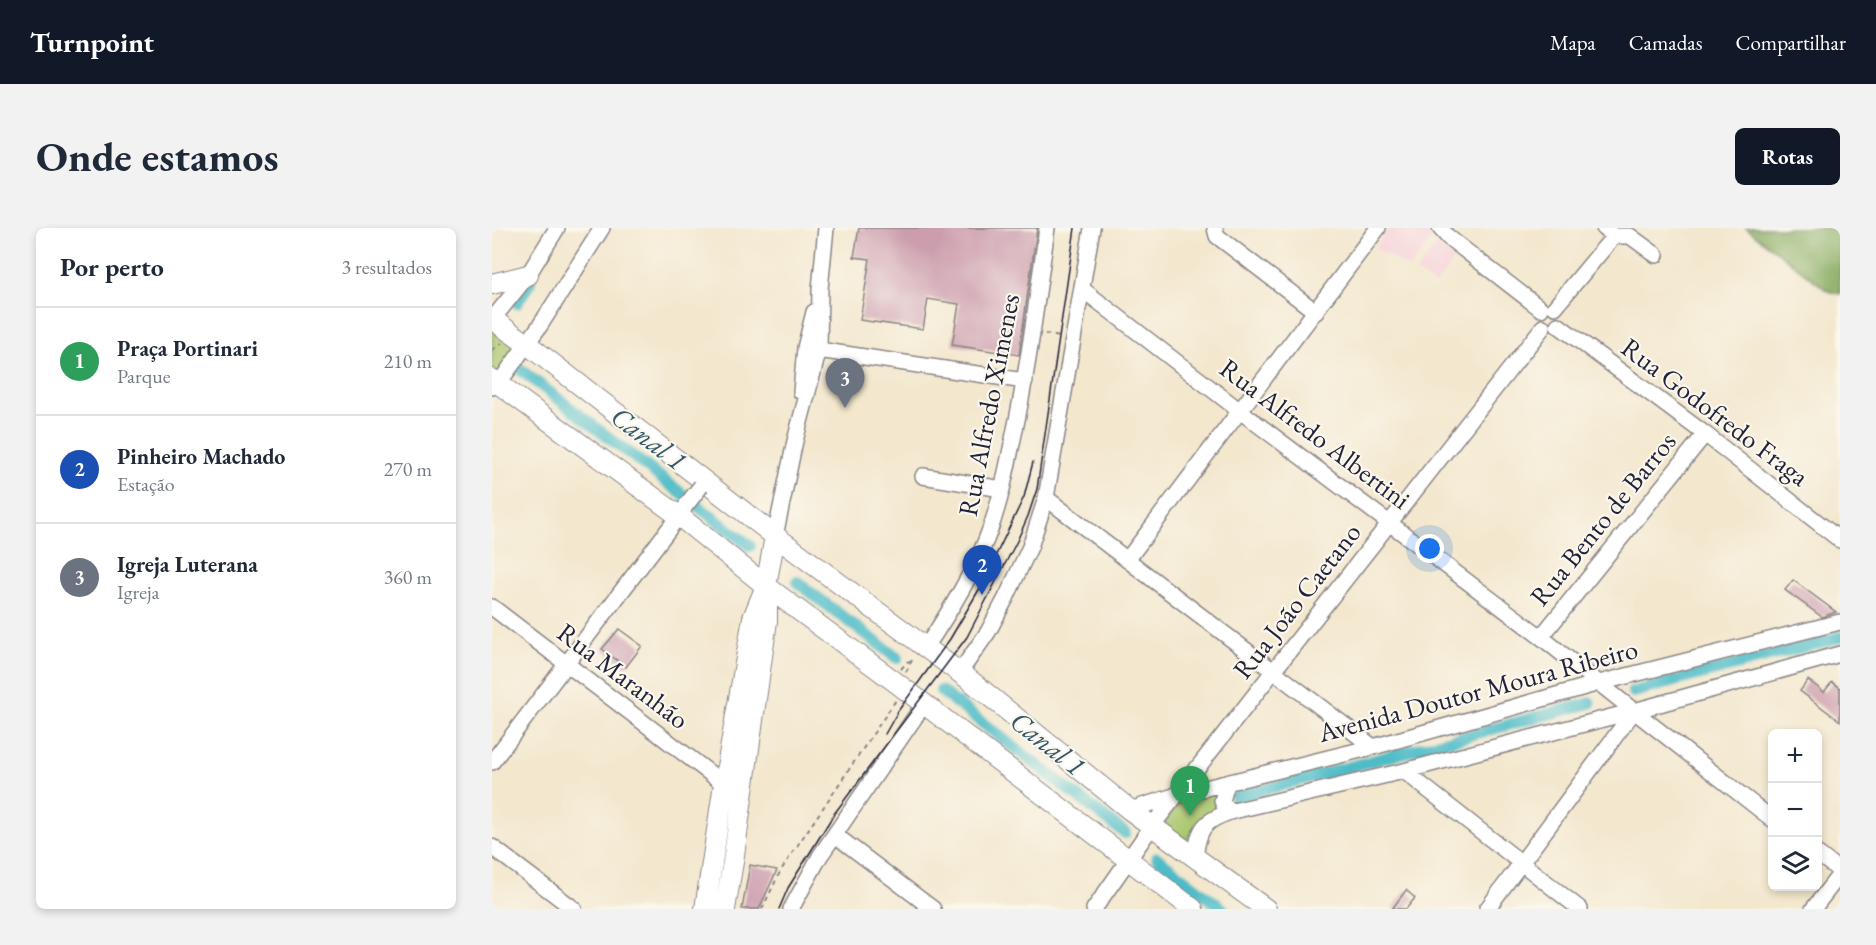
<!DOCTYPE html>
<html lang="pt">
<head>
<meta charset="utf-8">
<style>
	body { margin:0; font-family:"EB Garamond",serif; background:#f2f2f3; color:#1f2937 }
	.controls { position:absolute; right:18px; bottom:18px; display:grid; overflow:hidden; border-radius:9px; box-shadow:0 3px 9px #0003 }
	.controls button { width:54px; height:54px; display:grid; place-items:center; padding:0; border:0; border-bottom:2px solid #e0e1e3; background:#fff; color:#1f2937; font:30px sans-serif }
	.you { position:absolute; left:938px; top:321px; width:21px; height:21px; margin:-15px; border:4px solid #fff; border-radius:50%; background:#1a73e8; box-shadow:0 0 0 9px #1a73e833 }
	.badge { display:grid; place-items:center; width:39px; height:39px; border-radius:50%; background:#111827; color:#fff; font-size:20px; font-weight:700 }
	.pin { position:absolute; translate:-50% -50px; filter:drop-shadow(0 2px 3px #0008) }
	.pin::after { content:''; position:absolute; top:32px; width:21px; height:18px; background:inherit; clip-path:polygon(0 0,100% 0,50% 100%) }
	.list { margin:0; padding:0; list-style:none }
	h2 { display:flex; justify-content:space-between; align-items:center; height:78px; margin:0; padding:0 24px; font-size:26px }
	h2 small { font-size:20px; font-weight:400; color:#747a83 }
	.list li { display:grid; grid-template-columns:39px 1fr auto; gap:18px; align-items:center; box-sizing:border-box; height:108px; padding:0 24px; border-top:2px solid #e0e1e3 }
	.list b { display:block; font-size:22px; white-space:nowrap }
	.list p { margin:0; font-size:20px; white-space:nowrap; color:#747a83 }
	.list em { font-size:20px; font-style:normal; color:#747a83 }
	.icon { flex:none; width:33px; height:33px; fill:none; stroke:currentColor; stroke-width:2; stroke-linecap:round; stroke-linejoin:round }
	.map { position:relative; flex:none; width:1348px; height:681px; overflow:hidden; border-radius:9px }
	header { display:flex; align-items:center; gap:36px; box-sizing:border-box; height:84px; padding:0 30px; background:#111827; color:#fff }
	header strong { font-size:28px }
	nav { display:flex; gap:33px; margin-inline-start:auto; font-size:21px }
	.intro { display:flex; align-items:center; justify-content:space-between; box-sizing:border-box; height:144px; padding:0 36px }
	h1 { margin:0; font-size:42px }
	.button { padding:15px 27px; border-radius:9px; background:#111827; color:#fff; font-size:21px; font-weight:700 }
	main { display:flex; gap:36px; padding:0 36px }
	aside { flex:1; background:#fff; border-radius:9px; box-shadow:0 3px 9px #0003 }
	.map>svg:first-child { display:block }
	.built { fill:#f6cfd8 }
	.green { fill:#abc76e; stroke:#667454; stroke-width:1.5 }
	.forest { fill:#88ac61; stroke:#55674e; stroke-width:1.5 }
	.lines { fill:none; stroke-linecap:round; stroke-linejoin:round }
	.canal { stroke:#4ebcc7; stroke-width:12 }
	.building { fill:#cc9dad }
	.minor-casing { stroke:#8a8484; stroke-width:18 }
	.major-casing { stroke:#8a8484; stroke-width:22 }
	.path { stroke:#8a8484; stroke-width:2; stroke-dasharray:4.5 4.5; stroke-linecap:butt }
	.minor { stroke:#fff; stroke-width:15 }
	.major { stroke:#fff; stroke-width:20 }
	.tram { stroke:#22223b; stroke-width:1.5 }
	.minor-bridge-casing { stroke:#8a8484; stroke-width:18; stroke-linecap:butt }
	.minor-bridge { stroke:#fff; stroke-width:15 }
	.labels { text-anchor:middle; stroke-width:4.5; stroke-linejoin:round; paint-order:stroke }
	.street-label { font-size:27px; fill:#22223b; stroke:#fbf7ec }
	.water-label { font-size:28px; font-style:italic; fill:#31586c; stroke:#fbf7ec }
</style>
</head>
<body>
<header>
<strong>Turnpoint</strong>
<nav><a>Mapa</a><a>Camadas</a><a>Compartilhar</a></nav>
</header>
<div class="intro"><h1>Onde estamos</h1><a class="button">Rotas</a></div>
<main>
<aside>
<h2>Por perto<small>3 resultados</small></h2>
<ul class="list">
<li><span class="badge" style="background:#2e9e5b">1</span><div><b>Praça Portinari</b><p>Parque</p></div><em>210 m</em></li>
<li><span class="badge" style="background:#1a4fb4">2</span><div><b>Pinheiro Machado</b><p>Estação</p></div><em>270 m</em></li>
<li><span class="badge" style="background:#6b7280">3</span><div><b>Igreja Luterana</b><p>Igreja</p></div><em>360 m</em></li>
</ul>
</aside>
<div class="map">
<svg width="1348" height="681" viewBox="0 0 1348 681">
	<rect width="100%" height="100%" fill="#fbf7ec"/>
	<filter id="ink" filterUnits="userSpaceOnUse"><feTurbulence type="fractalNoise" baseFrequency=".0167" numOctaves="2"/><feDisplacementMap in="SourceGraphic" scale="12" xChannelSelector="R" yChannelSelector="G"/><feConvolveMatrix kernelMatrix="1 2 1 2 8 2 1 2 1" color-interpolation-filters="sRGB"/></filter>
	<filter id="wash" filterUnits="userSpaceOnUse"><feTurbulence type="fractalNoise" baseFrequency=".008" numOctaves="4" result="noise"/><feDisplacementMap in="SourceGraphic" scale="24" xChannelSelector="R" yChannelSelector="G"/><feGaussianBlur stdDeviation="1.35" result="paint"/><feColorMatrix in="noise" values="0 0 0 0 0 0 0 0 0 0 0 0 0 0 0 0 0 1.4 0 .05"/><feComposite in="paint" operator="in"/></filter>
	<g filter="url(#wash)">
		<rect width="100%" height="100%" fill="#f3e7cd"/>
		<!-- built -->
		<path class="built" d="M896 0H931L940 10 918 40 883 20Z
			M945 16 963 31 943 57 924 44Z"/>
		<!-- green -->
		<path class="green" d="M0 102 28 115 7 149 0 144Z
			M723 564 728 580 707 595 694 613 671 596 686 576Z"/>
		<!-- forest -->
		<path class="forest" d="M1254 0H1348V66L1336 63Z"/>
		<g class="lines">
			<!-- canal -->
			<path class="canal" d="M25 75 38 54
				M26 140 258 318
				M305 354 405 430
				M449 463 633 605
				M1141 464 1348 409
				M744 569 1098 475
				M665 630 731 681"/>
		</g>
		<g id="blocks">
			<!-- building -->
			<path class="building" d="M367 0H545L527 127 460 117 467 76 436 71 431 101 368 92 378 31 362 29Z
				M1301 352 1344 384 1330 389 1293 362Z
				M127 401 150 418 134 439 110 421Z
				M1316 452 1332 464 1340 454 1348 460V493L1308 463Z
				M258 637 285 642 267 681H250Z
				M914 662 923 670 914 681H900Z"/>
		</g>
	</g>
	<g filter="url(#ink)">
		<use href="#blocks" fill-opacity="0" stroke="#8a8484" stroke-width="1.5"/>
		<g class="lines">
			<!-- minor casing -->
			<g class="minor-casing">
				<path id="minor" d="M723 0 725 8 824 84
					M948 0 956 9 1049 81
					M1112 0 1122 8H1138L1164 27
					M590 61 748 183 1049 409 1142 483 1280 591
					M1063 79 1122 8
					M0 92 36 47 65 0
					M1066 97 1213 206 1348 312
					M313 120 533 153
					M0 159 7 155 49 96 110 0
					M309 164 313 120 322 84
					M431 248 510 261
					M554 270 881 519
					M283 308 303 213 327 121 328 61 334 0
					M635 332 886 0
					M0 379 232 556
					M1049 409 1213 206
					M434 419C457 385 478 351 494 312 507 280 514 245 521 211 536 142 545 71 555 0
					M468 444 496 404 514 370 538 319 554 270 600 0
					M0 534 192 281
					M912 543 1088 681
					M735 555 730 573 733 579 741 583
					M638 582 685 567 881 519 1107 455 1348 394
					M343 607 441 681
					M0 619 82 681
					M1326 626 1348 643
					M703 631C706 600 712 592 741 583L912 543 1142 483 1348 426
					M299 681 328 628 432 476
					M602 681 660 598 1051 99
					M995 681 1142 483
					M1321 681 1348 646"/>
			</g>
			<!-- major casing -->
			<g class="major-casing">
				<path id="major" d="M0 56 36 47
					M0 91 35 116 283 308 479 453 638 582 774 681
					M0 151 187 288 274 358 406 456 701 681
					M213 681 232 556 261 390 274 358 283 308
					M233 681 241 634 275 393V367"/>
			</g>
			<!-- path -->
			<path class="path" d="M553 106 568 109
				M0 122 10 115
				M409 441 415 434 421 432
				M414 444 422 428
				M270 681 288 644 299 627 404 472"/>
			<!-- minor -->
			<use href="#minor" class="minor"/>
			<!-- major -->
			<use href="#major" class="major"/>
			<!-- tram -->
			<path class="tram" d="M393 506 406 483 458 411 488 360 532 269 541 234
				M287 681 296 660 342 586 475 409 525 313 536 288 545 261 583 0"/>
			<!-- minor-bridge casing -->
			<g class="minor-bridge-casing">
				<path id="minor-bridge" d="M195 276 209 258"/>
			</g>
			<!-- minor-bridge -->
			<use href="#minor-bridge" class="minor-bridge"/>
		</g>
	</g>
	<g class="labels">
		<!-- street labels -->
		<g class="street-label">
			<text transform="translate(497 177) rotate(-79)" y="9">Rua Alfredo Ximenes</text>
			<text transform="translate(1223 184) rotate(37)" y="9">Rua Godofredo Fraga</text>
			<text transform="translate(823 206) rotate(37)" y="9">Rua Alfredo Albertini</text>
			<text transform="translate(1111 291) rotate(-51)" y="9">Rua Bento de Barros</text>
			<text transform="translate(805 373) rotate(-52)" y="9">Rua João Caetano</text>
			<text transform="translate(131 448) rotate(37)" y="9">Rua Maranhão</text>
			<text transform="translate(986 463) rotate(-15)" y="9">Avenida Doutor Moura Ribeiro</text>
		</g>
		<!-- water labels -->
		<g class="water-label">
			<text transform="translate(157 210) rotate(37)" y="10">Canal 1</text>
			<text transform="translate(556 515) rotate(38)" y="10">Canal 1</text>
		</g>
	</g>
</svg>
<div class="controls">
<button>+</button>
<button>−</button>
<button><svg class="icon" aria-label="layers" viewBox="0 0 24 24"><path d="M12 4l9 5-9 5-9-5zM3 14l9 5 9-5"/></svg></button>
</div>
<div class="you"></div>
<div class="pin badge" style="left:698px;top:588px;background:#2e9e5b">1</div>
<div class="pin badge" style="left:490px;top:367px;background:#1a4fb4">2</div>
<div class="pin badge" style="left:353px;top:180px;background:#6b7280">3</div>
</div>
</main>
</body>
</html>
